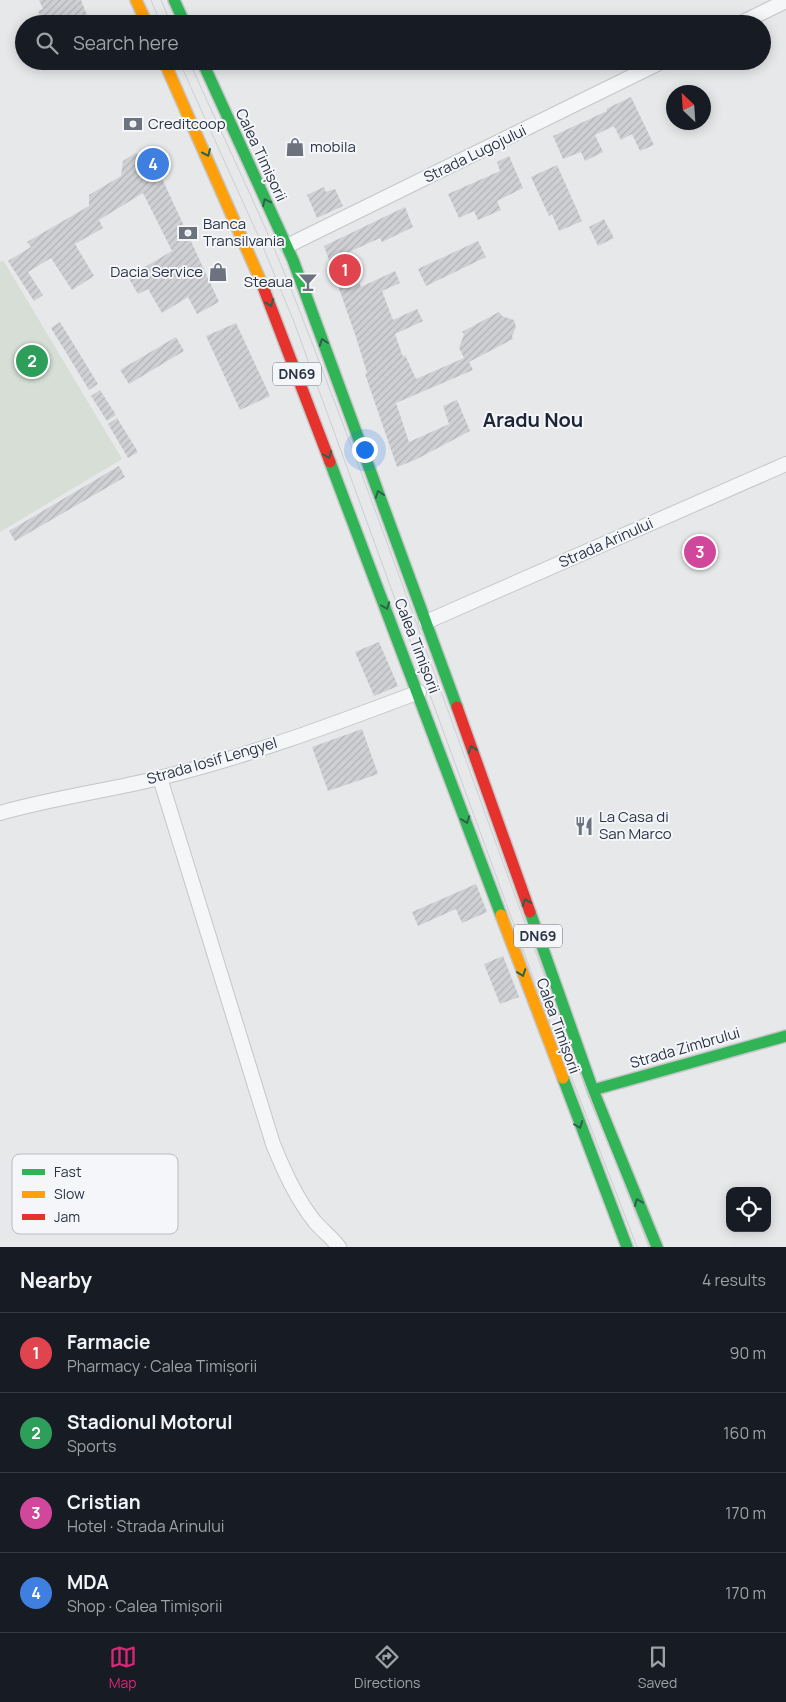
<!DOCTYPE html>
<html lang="en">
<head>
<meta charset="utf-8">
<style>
	body { margin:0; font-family:Manrope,sans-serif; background:#20242c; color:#f1f3f6 }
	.controls { position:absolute; right:15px; bottom:15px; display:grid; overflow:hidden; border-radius:10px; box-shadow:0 2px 12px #0003 }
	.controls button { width:45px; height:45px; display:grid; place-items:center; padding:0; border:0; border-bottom:1px solid #363941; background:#171b24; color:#f1f3f6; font:25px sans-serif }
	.compass { position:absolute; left:666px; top:85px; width:45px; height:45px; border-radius:50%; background:#171b24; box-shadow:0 2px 12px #0003; rotate:335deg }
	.you { position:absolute; left:364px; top:449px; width:18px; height:18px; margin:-12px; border:4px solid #fff; border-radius:50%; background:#1a73e8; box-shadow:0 0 0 8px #1a73e833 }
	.badge { display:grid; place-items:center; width:32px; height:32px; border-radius:50%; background:#db2777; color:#fff; font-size:16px; font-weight:700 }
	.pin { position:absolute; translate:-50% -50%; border:2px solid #fff; box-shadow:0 1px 5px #0006 }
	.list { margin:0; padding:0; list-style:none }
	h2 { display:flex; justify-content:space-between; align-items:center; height:65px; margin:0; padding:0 20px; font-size:21px }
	h2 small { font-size:16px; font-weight:400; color:#9ea1a6 }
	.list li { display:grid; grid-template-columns:32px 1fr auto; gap:15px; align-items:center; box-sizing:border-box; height:80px; padding:0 20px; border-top:1px solid #363941 }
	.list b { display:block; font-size:19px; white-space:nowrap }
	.list p { margin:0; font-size:16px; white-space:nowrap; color:#9ea1a6 }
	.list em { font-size:16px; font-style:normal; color:#9ea1a6 }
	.icon { flex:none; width:28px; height:28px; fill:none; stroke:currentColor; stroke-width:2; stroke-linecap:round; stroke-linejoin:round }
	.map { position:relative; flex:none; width:786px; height:1247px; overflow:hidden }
	.search { position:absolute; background:#171b24; box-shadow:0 2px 12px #0003; left:15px; right:15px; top:15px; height:55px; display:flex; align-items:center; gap:12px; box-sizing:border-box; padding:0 18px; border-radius:28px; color:#9ea1a6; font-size:19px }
	.sheet { height:385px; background:#171b24 }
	nav { display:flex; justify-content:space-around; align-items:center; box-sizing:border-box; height:70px; border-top:1px solid #363941; background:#171b24; font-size:14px; color:#9ea1a6 }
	nav a { display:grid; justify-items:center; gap:2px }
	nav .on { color:#db2777 }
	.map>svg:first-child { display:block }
	.green { fill:#d6ded6 }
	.building { fill:url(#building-hatch) }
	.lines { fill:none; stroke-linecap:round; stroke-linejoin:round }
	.street-casing { stroke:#c4c6c8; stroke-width:16 }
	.fast-casing { stroke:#c4c6c8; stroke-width:14 }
	.slow-casing { stroke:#c4c6c8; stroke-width:14 }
	.jam-casing { stroke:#c4c6c8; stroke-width:14 }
	.street { stroke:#f5f6f7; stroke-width:14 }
	.fast { stroke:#30b455; stroke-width:11 }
	.slow { stroke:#ff9f0a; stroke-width:11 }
	.jam { stroke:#e5322d; stroke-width:11 }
	.tram { stroke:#cecfd2; stroke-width:1 }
	.oneway { stroke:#2d614b }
	.labels { text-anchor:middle; stroke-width:4; stroke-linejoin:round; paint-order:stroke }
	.shield { fill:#f4f6f9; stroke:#676e7b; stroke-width:1 }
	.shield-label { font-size:14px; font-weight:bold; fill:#2b3445 }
	.poi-label { font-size:15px; fill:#2b3445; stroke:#f4f6f9; text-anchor:start }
	.street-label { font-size:15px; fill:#2b3445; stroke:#f4f6f9 }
	.district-label { font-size:20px; font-weight:bold; fill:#1d2536; stroke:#f4f6f9 }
	.key { fill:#f4f6f9; stroke:#b8bcc3; stroke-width:1 }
	.key-label { font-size:14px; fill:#2b3445 }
</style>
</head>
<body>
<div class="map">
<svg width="786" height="1247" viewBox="0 0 786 1247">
	<defs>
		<pattern id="building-hatch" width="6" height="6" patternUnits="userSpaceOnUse" patternTransform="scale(1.25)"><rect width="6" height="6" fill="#ced0d3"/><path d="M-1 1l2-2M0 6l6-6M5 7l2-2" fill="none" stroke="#b1b3b6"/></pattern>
	</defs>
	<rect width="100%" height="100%" fill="#e6e8ea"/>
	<!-- green -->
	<path class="green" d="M3 260 122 459 0 532V262Z"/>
	<!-- building -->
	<path class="building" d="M39 0H81L89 20 80 24H67L64 17 44 24 38 11 43 9Z
		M631 97 654 145 640 151 632 134 621 140 614 126 595 135 603 152 585 161 581 152 563 159 553 136 607 111 606 109Z
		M136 153 153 159 219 302 197 314 188 297 162 313 148 289 138 294 128 277 172 251 143 193 99 220 103 228 75 244 94 276 72 290 51 258 28 272 43 295 34 301 8 261 31 247 27 242 89 206V195L121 176 123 161Z
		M509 156 523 188 497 201 501 210 478 220 474 211 459 218 448 194 500 171 497 162Z
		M557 165 582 221 559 231 552 214 549 216 531 177Z
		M324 187 326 192 335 189 343 206 317 218 307 195Z
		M405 207 413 227 382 242 380 238 349 252 361 287 395 271 400 283 382 291 393 320 417 309 423 321 395 334 403 357 405 355 416 379 464 358 459 348 464 334 462 332 499 312 502 316 514 320 516 327 512 336 513 339 469 362 473 370 396 403 409 442 449 424 443 406 457 400 470 431 415 460 397 467 365 374 367 373 356 337 324 246Z
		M604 219 614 238 598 246 589 227Z
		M478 241 486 257 426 286 418 269Z
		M60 322 98 384 89 390 51 328Z
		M236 323 270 396 240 410 206 336Z
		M176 337 184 351 129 384 120 370Z
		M100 390 116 415 107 421 91 396Z
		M117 418 138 452 128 458 108 424Z
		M119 466 125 477 15 541 9 531Z
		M379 642 398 686 374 696 355 652Z
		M362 729 378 774 328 791 312 747Z
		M476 884 487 912 462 923 456 909 418 926 412 912Z
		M503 956 519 997 500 1004 484 964Z"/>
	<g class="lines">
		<!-- street casing -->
		<g class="street-casing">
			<path id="street" d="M739 24 786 1
				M287 246 663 61
				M426 622 786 464
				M160 778 273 1144C284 1171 296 1198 315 1222 323 1231 332 1238 339 1247
				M0 813C52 798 106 791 159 778 247 757 334 724 419 692"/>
		</g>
		<!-- fast casing -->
		<g class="fast-casing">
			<path id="fast" d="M174 0 185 24
				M202 61 293 260 457 707
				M330 462 501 915
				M530 912 593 1090 657 1247
				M563 1078 627 1247
				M593 1090 786 1036"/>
		</g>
		<!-- slow casing -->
		<g class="slow-casing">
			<path id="slow" d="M136 0 147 24
				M164 61 262 284
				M501 915 563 1078"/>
		</g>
		<!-- jam casing -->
		<g class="jam-casing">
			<path id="jam" d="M262 284 330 462
				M457 707 530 912"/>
		</g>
		<!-- street -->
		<use href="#street" class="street"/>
		<!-- fast -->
		<use href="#fast" class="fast"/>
		<!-- slow -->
		<use href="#slow" class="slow"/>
		<!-- jam -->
		<use href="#jam" class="jam"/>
		<!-- tram -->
		<path class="tram" d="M151 0 161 24
			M161 0 171 24
			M179 61 261 242 294 322 537 988 637 1247
			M189 61C223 137 260 212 291 289 416 606 521 931 649 1247"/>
	</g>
	<!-- one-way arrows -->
	<defs><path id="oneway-chevron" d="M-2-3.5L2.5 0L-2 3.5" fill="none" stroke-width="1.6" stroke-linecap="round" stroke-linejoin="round" transform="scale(1.25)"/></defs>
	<g class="oneway">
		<use href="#oneway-chevron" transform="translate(207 153) rotate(66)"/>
		<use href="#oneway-chevron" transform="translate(266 202) rotate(-115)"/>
		<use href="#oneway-chevron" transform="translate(270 303) rotate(69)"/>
		<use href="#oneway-chevron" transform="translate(323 342) rotate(-110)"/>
		<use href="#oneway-chevron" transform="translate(328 455) rotate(69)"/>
		<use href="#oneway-chevron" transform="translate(379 494) rotate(-110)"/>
		<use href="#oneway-chevron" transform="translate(386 606) rotate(69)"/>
		<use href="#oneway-chevron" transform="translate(472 749) rotate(-110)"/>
		<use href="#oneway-chevron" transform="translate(466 820) rotate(70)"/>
		<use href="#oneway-chevron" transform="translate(526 902) rotate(-110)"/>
		<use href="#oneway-chevron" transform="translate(522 973) rotate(70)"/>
		<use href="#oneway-chevron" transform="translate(579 1125) rotate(69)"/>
		<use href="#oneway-chevron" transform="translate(638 1202) rotate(-112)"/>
	</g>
	<!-- icons -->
	<defs>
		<g id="bank-bare" transform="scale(1.5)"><path d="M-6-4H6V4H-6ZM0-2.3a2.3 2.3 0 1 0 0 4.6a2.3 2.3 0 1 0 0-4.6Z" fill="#6c737f" stroke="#f4f6f9" stroke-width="2.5" paint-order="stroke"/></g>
		<g id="shop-bare" transform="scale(1.5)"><path d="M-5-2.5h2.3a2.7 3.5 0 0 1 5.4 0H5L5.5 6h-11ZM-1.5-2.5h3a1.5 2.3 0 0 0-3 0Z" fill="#6c737f" stroke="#f4f6f9" stroke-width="2.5" paint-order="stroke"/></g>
		<g id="bar-bare" transform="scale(1.5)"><path d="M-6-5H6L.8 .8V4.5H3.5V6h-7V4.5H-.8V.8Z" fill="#6c737f" stroke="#f4f6f9" stroke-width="2.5" paint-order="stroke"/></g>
		<g id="restaurant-bare" transform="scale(1.5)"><path d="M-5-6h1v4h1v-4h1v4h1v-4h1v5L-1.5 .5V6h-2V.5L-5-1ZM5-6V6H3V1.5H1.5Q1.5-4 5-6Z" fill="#6c737f" stroke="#f4f6f9" stroke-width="2.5" paint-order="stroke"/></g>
	</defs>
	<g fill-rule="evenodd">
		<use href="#bank-bare" x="133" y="124"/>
		<use href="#shop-bare" x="295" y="147"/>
		<use href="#bank-bare" x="188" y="233"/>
		<use href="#shop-bare" x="218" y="272"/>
		<use href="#bar-bare" x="308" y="282"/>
		<use href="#restaurant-bare" x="584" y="826"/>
	</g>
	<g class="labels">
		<!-- shield labels -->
		<g class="shield">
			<rect x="273" y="362.5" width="48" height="23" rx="4"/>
			<rect x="514" y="924.5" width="48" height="23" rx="4"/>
		</g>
		<g class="shield-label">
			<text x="297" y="379">DN69</text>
			<text x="538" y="941">DN69</text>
		</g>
		<!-- poi labels -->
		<g class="poi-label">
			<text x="148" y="129">Creditcoop</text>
			<text x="310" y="152">mobila</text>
			<text x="203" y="229">Banca<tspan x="203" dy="17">Transilvania</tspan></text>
			<text x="203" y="277" text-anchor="end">Dacia Service</text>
			<text x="293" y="287" text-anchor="end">Steaua</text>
			<text x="599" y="822">La Casa di<tspan x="599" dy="17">San Marco</tspan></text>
		</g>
		<!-- street labels -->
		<g class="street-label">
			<text transform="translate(475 154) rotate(-26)" y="5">Strada Lugojului</text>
			<text transform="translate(261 155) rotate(65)" y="5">Calea Timișorii</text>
			<text transform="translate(606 543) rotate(-24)" y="5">Strada Arinului</text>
			<text transform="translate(417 646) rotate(69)" y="5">Calea Timișorii</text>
			<text transform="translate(212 761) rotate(-16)" y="5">Strada Iosif Lengyel</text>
			<text transform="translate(558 1026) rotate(70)" y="5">Calea Timișorii</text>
			<text transform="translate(685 1048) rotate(-16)" y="5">Strada Zimbrului</text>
		</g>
		<!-- district labels -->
		<g class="district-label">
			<text x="533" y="427">Aradu Nou</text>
		</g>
	</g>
	<!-- legend -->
	<rect x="12" y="1154" width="166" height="80" rx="8" class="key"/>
	<rect x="22" y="1169" width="23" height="6" fill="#30b455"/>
	<rect x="22" y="1191" width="23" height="7" fill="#ff9f0a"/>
	<rect x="22" y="1214" width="23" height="6" fill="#e5322d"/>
	<g class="key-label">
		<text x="54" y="1177">Fast</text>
		<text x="54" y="1199">Slow</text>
		<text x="54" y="1222">Jam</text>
	</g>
</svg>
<div class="controls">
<button><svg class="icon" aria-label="locate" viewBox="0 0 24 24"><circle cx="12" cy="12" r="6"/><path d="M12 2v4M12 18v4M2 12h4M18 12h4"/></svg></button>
</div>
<svg class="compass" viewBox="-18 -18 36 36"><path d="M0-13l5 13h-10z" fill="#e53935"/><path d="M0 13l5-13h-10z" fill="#9ea1a6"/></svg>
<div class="you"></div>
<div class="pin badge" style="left:345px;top:270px;background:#e0444e">1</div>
<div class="pin badge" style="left:32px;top:361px;background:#2e9e5b">2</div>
<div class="pin badge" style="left:700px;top:552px;background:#d1479c">3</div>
<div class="pin badge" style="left:153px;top:164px;background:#3f7fe0">4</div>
<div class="search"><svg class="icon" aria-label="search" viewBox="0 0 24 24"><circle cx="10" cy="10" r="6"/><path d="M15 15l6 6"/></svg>Search here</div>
</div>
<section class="sheet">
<h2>Nearby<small>4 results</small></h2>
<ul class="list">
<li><span class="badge" style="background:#e0444e">1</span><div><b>Farmacie</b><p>Pharmacy · Calea Timișorii</p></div><em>90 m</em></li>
<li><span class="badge" style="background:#2e9e5b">2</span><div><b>Stadionul Motorul</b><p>Sports</p></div><em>160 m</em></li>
<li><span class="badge" style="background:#d1479c">3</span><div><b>Cristian</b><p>Hotel · Strada Arinului</p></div><em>170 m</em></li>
<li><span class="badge" style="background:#3f7fe0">4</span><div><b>MDA</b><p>Shop · Calea Timișorii</p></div><em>170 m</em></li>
</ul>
</section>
<nav>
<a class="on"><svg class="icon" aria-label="map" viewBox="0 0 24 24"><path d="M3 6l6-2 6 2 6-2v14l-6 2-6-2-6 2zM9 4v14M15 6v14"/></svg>Map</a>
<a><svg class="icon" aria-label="directions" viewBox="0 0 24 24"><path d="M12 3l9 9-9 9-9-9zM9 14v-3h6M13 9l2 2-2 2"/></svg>Directions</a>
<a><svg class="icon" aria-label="saved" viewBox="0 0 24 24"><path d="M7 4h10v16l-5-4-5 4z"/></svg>Saved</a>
</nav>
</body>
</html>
